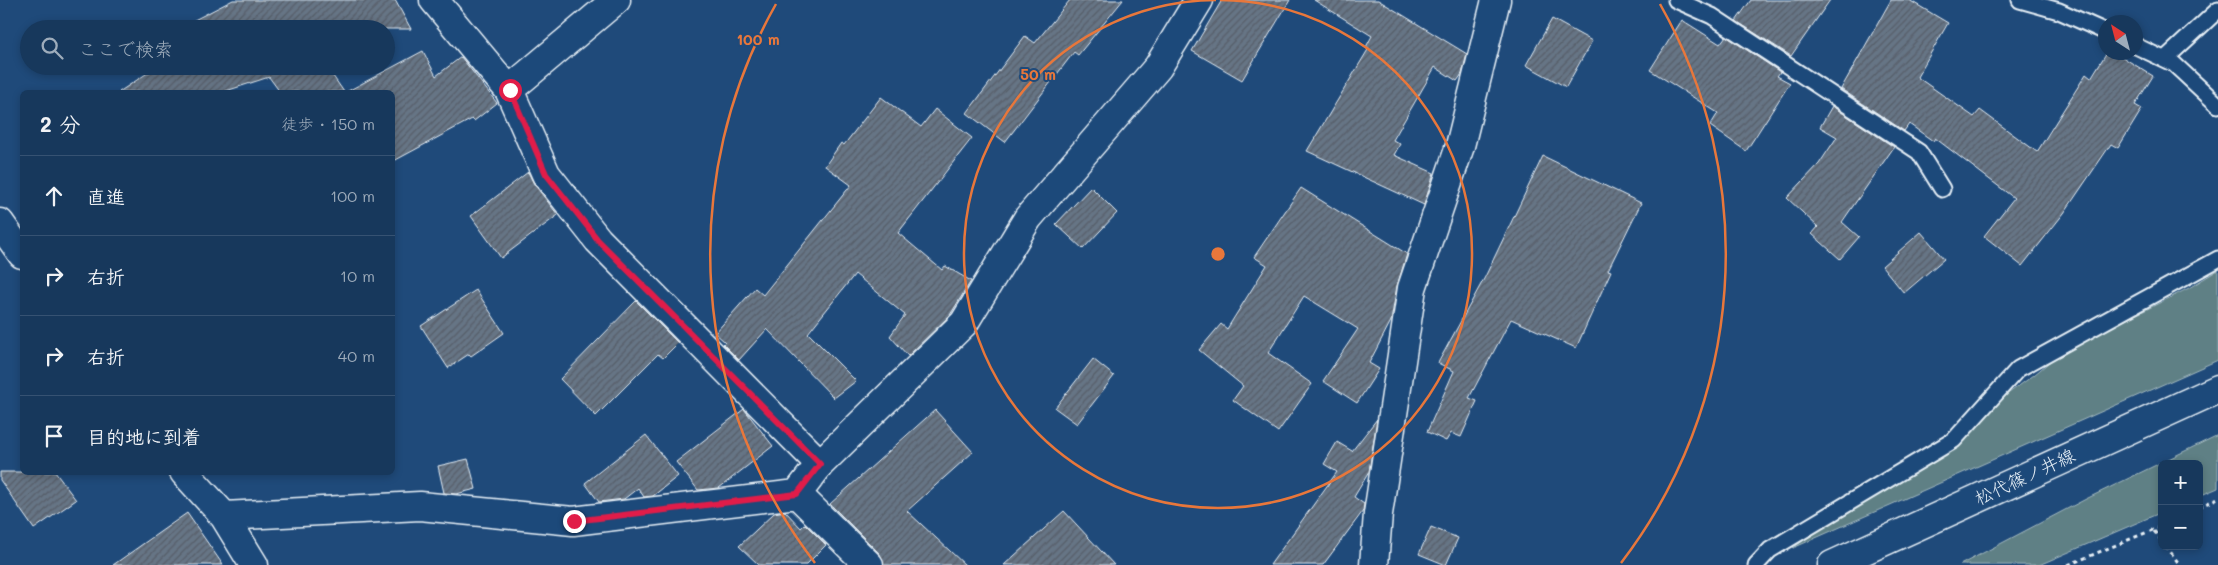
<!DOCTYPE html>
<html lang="ja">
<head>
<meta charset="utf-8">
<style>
	body { margin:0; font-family:Mali,"Klee One",sans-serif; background:#244365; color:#f1f3f6 }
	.controls { position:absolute; right:15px; bottom:15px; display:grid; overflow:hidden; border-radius:8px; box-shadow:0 2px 8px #0003 }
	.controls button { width:45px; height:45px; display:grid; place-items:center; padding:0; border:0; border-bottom:1px solid #365272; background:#17385c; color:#f1f3f6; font:25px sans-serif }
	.compass { position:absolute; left:2098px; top:15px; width:45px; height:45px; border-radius:50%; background:#17385c; box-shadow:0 2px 8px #0003; rotate:324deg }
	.stop { position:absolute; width:15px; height:15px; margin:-11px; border:4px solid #e11d48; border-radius:50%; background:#fff }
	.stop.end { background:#e11d48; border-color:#fff; box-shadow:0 1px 5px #0008 }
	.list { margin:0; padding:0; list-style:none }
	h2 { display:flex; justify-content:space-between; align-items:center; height:65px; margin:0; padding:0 20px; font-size:21px }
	h2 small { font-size:16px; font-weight:400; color:#9eacbb }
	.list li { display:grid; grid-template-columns:32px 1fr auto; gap:15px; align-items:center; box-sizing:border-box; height:80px; padding:0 20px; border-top:1px solid #365272 }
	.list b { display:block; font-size:19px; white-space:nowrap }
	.list em { font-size:16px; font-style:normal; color:#9eacbb }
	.icon { flex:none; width:28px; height:28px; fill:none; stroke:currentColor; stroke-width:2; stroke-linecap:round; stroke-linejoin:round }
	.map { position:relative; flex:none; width:2218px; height:565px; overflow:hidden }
	.search { position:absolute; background:#17385c; box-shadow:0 2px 8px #0003; left:20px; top:20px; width:375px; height:55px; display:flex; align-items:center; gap:12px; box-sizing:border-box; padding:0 18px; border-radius:28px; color:#9eacbb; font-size:19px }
	.panel { position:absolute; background:#17385c; box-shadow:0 2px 8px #0003; left:20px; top:90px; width:375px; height:385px; border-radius:8px }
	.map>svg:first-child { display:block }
	.green { fill:#5e8085; stroke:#a3b8be }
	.building { fill:url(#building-hatch); stroke:#e8f1f8 }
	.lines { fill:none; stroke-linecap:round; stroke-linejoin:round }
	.service-casing { stroke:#e8f1f8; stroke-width:19 }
	.minor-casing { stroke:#e8f1f8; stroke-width:31 }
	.tertiary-casing { stroke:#e8f1f8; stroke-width:31 }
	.secondary-casing { stroke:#e8f1f8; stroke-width:31 }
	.path { stroke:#e8f1f8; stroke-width:3; stroke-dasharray:4 4; stroke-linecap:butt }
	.service { stroke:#1f4a7a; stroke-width:15 }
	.minor { stroke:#1f4a7a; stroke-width:28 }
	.tertiary { stroke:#1f4a7a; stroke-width:28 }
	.secondary { stroke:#1f4a7a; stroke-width:28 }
	.route { stroke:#e11d48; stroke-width:6 }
	.ring { fill:none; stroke:#e8773b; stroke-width:2.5 }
	.labels { text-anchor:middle; stroke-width:4; stroke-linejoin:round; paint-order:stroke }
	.street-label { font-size:18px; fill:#e8f1f8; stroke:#1f4a7a }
	.centre { fill:#e8773b; stroke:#1f4a7a; stroke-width:2.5 }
	.ring-label { font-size:15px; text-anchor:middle; font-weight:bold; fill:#e8773b; stroke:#1f4a7a; stroke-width:4; stroke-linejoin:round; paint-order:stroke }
</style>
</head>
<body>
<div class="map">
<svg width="2218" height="565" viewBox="0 0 2218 565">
	<defs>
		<pattern id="building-hatch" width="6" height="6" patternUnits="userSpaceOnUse" patternTransform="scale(1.25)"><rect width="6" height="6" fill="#667485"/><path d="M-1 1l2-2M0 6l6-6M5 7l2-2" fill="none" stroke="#565e68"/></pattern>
	</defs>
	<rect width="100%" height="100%" fill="#1f4a7a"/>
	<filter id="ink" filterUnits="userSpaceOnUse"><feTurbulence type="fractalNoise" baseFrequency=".02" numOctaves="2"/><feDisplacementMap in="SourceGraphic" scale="10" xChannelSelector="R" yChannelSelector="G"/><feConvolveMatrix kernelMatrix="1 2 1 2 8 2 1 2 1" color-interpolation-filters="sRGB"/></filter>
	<g filter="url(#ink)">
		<!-- green -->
		<path class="green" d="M2218 270V360L1793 548 2034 375 2060 353 2189 288Z
			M2218 435V488L2199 496V464H2162V512L2039 565H1960L2086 499Z"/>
		<!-- building -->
		<path class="building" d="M233 0H395L411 29H177Z
			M1070 0H1123L1078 55 1074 52 1005 142 967 113 1025 36 1035 43Z
			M1222 0H1290L1242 80 1192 51Z
			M1314 0H1378L1467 54 1462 74 1457 81 1435 67 1393 140 1400 144 1394 155 1434 173 1424 205 1307 151 1369 48 1366 47 1372 36Z
			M1751 0H1830L1791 56 1736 21Z
			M1891 0H1909L1948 23 1917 77 1974 117 1980 110 2037 152 2086 74 2091 78 2107 52H2114L2153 76 2135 105 2142 109 2118 148 2111 144 2064 213 2022 266 1984 236 2014 198 1935 138 1933 141 1909 124 1904 131 1841 89Z
			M1552 19 1592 41 1566 87 1526 65Z
			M1682 20 1720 44 1726 36 1780 72 1777 76 1790 83 1746 151 1710 126 1718 113 1650 70Z
			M423 51 436 76 461 57 497 103 474 121 472 119 392 162V92H346Z
			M158 66H326L344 92H280L269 77 223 92H119Z
			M881 97 921 127 935 109 972 138 898 233 942 270 945 266 971 281 950 315 908 356 890 336 905 315 855 274 808 333 856 381 834 398 767 329 739 360 723 344 725 342 715 333 755 288 763 295 851 185 825 166 841 143 844 145Z
			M1832 106 1894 147 1842 222 1859 237 1840 259 1812 234 1818 227 1787 198 1819 164 1837 137 1820 127Z
			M1543 156 1641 203 1608 270 1611 271 1576 348 1511 319 1469 398 1477 401 1461 437 1451 433 1446 441 1427 432 1454 371 1438 363 1485 277Z
			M528 172 534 184 558 215 501 258 471 216Z
			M1091 187 1117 213 1083 249 1056 224Z
			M1301 188 1407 254 1397 286 1391 321 1369 363 1379 369 1357 403 1323 381 1358 329 1304 296 1268 353 1312 384 1278 432 1233 400 1243 386 1199 350 1221 324 1227 329 1267 265 1254 257Z
			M1921 232 1944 259 1904 293 1882 266Z
			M476 290 504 333 471 356 469 354 448 368 421 326Z
			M636 301 678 343 663 358 658 354 596 416 560 379Z
			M1093 359 1114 376 1077 424 1055 408Z
			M744 409 773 446 719 488 698 490 676 462Z
			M935 410 973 452 907 511 965 565H884L880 554 830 504Z
			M1377 419 1369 472 1354 497 1364 504 1363 511 1323 565H1270L1337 472 1324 464 1337 442 1352 451Z
			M646 435 678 476 653 496 644 497 638 488 624 499 599 502 585 483Z
			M468 459 476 489 456 494 444 493 438 466Z
			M0 472H55L76 500 34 529 0 480Z
			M785 511 801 528 805 524 826 545 806 565H759L739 546 774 513Z
			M1064 511 1114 565H1004Z
			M187 513 223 565H113Z
			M1431 527 1458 538 1446 565 1419 554Z"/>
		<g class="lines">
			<!-- service casing -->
			<g class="service-casing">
				<path id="service" d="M1676 0 1712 16 1919 152 1942 189
					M2020 0 2059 11 2106 32
					M2136 46 2174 64 2218 105
					M2165 59 2218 10
					M1756 565 1770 550 1954 440 2018 369 2218 259"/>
			</g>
			<!-- minor casing -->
			<g class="minor-casing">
				<path id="minor" d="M434 0 509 90 546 174 598 240 820 464
					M509 90 616 0
					M0 223 22 254
					M184 472 224 516 254 565
					M797 494 869 565
					M224 516 420 506 573 521 797 494 820 464 964 323 1028 218 1158 67 1199 0"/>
			</g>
			<!-- tertiary casing -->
			<g class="tertiary-casing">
				<path id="tertiary" d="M1374 565 1378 514 1412 288 1460 146 1496 0"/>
			</g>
			<!-- secondary casing -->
			<g class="secondary-casing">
				<path id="secondary" d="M1832 565 2218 389"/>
			</g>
			<!-- path -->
			<path class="path" d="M2199 507 2218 498
				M2154 531 2162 541
				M2166 546 2180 565
				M2068 565 2162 526"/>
			<!-- service -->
			<use href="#service" class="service"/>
			<!-- minor -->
			<use href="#minor" class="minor"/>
			<!-- tertiary -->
			<use href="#tertiary" class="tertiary"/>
			<!-- secondary -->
			<use href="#secondary" class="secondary"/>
		</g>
	</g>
	<g class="lines" filter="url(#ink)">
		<!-- route -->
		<path class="route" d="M510 90 546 174 598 240 820 464 797 494 574 521"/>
	</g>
	<!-- distance rings -->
	<g class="ring">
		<path d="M1220 0A254 254 0 1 1 1216 0"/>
		<path d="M815 563A508 508 0 0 1 776 4M1660 4A508 508 0 0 1 1621 563"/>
	</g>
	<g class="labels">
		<!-- street labels -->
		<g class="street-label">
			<text transform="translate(2025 477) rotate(-25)" y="6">松代篠ノ井線</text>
		</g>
	</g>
	<circle cx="1218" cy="254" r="8" class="centre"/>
	<g class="ring-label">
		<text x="758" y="45">100 m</text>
		<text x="1038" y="80">50 m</text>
	</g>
</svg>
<div class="controls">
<button>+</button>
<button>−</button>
</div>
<svg class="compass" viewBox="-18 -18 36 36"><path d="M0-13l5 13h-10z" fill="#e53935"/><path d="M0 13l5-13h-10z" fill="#9eacbb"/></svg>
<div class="stop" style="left:510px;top:90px"></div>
<div class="stop end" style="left:574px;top:521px"></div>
<div class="search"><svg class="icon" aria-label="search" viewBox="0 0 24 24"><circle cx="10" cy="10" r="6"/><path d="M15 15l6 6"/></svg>ここで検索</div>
<section class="panel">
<h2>2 分<small>徒歩 · 150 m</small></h2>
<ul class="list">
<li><svg class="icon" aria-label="ahead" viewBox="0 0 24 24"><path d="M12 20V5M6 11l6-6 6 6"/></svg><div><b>直進</b></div><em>100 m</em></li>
<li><svg class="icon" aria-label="right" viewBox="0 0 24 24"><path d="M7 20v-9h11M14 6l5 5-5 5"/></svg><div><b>右折</b></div><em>10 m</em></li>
<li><svg class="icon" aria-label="right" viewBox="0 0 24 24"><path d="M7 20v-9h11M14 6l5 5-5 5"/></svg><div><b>右折</b></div><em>40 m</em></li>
<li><svg class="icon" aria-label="arrive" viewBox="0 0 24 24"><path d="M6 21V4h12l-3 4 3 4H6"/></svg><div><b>目的地に到着</b></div></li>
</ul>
</section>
</div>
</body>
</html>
